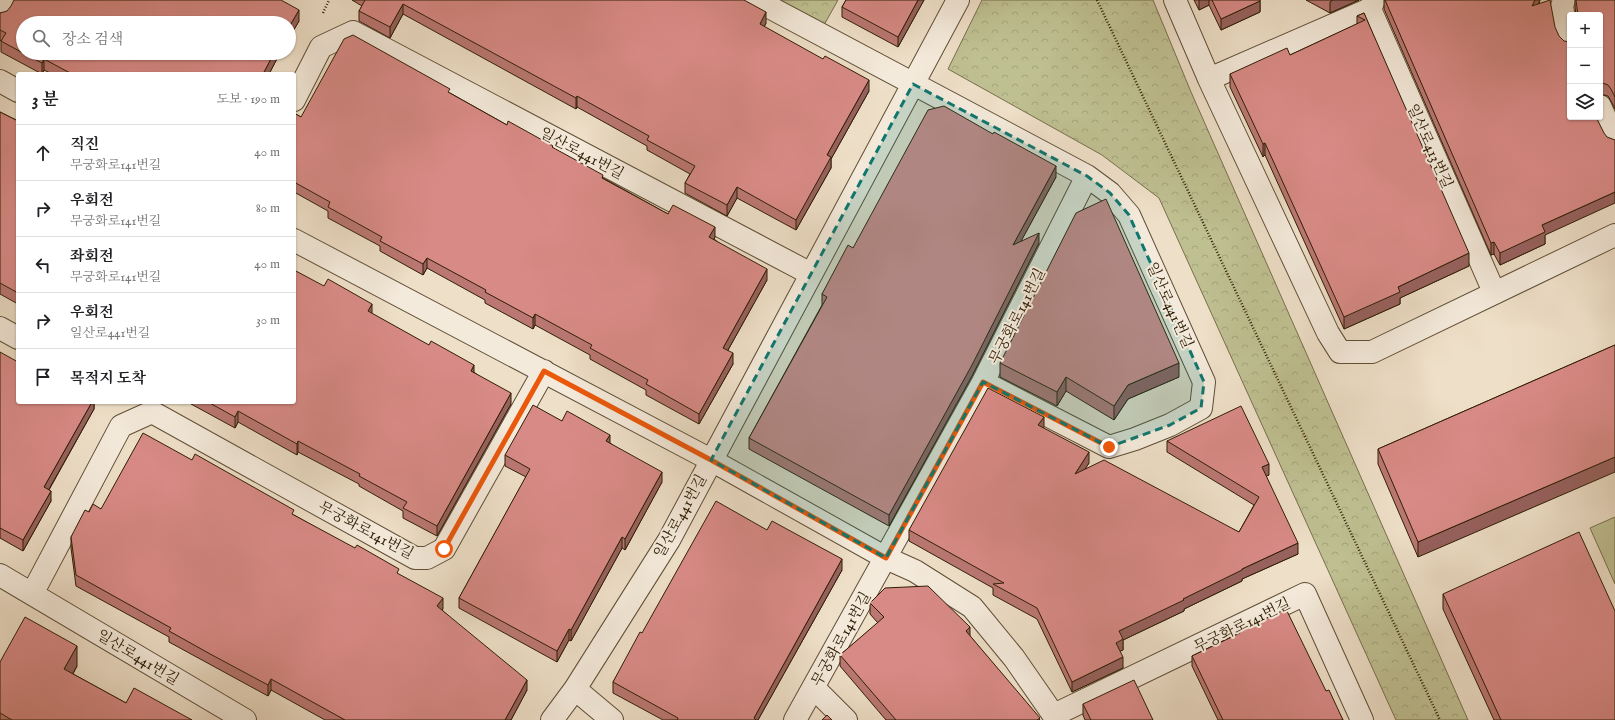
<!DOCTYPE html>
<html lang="ko">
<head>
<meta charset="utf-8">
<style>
	body { margin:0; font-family:"IM FELL English","Noto Serif KR",serif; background:#f6f6f6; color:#202124 }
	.controls { position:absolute; right:12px; top:12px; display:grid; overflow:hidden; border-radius:4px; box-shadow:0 1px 3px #0004 }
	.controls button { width:36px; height:36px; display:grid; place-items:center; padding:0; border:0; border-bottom:1px solid #e0e0e0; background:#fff; color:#202124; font:20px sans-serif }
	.stop { position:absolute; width:12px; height:12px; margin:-9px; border:3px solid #ea580c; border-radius:50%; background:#fff }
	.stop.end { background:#ea580c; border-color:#fff; box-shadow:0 1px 4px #0008 }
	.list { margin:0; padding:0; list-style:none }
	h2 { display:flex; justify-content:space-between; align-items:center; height:52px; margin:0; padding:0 16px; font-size:17px }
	h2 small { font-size:13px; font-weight:400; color:#757577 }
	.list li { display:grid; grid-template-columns:26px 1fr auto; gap:12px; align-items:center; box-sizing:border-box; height:56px; padding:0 16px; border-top:1px solid #e0e0e0 }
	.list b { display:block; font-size:15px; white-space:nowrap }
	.list p { margin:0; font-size:13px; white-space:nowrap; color:#757577 }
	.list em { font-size:13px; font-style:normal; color:#757577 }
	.icon { flex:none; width:22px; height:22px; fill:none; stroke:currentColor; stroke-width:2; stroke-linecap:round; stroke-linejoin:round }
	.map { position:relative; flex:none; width:1615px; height:720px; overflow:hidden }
	.search { position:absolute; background:#fff; box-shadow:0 1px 3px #0004; left:16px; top:16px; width:280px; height:44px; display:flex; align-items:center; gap:10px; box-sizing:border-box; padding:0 14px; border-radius:22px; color:#757577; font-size:15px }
	.panel { position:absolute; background:#fff; box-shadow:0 1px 3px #0004; left:16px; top:72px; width:280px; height:332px; border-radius:4px }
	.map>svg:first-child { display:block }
	.park { fill:url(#park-crowns); stroke:#776f4c }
	.pitch { fill:#bfc092; stroke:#776f4c }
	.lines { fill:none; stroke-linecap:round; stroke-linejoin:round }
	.minor-casing { stroke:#5f4e36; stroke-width:24 }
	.path { stroke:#2f1e05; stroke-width:2.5; stroke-dasharray:1 2; stroke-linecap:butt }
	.minor { stroke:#f4eadb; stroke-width:22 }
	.wall { fill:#ba7773; stroke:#2f1e05 }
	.shaded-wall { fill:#97615e; stroke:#2f1e05 }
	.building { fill:#d88a86; stroke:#2f1e05 }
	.route { stroke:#ea580c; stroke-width:5 }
	.marked { fill:#0f766e; fill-opacity:0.2; stroke:#0f766e; stroke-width:3; stroke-dasharray:8 5; stroke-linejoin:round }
	.labels { text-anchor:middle; stroke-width:4; stroke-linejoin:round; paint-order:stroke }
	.street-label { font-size:15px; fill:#2f1e05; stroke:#f4eadb }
</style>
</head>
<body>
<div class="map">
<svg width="1615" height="720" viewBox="0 0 1615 720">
	<defs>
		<pattern id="park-crowns" width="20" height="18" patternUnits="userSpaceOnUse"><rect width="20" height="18" fill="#bfc092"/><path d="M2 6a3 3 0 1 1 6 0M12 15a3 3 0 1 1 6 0" fill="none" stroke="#a4a57c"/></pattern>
	</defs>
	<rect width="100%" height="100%" fill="#eedfc8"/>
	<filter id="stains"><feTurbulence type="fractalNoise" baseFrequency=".005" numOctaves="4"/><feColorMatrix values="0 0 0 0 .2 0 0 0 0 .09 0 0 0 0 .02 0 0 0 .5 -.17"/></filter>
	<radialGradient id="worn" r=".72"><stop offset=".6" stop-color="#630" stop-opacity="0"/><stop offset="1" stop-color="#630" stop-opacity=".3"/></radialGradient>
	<!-- park -->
	<path class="park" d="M780 0H838L824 25Z
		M982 0H1153L1191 92 1468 720H1396L1159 198 1102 155 948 69Z"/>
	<!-- pitch -->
	<path class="pitch" d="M1615 517V584L1590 528Z"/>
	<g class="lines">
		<!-- minor casing -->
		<g class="minor-casing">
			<path id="minor" d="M756 0 1087 176 1110 193 1129 215 1204 382 1201 408 1170 425 1135 439 1109 447 983 382
				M1175 0 1209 79 1328 333 1340 352H1372L1615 235
				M1374 0 1370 9 1494 292
				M1564 0 1562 6 1567 36 1570 41
				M0 11 6 0
				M1209 79 1370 9
				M0 81 18 91
				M294 100 321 47 353 32 811 274
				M1600 106 1615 139
				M294 240 711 460 886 558 915 571 972 607 1014 658 1057 720
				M0 328 18 338
				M0 575 245 720
				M32 594 121 426 152 412 415 558H427L444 549 544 371
				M814 688 846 720
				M575 689 612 720
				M1054 715 1305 594 1362 720
				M552 720 575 689 669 540 958 0
				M795 720 983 382 1087 176"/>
		</g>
		<!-- path -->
		<path class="path" d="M1097 0 1440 720
			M323 13 329 0"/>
		<!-- minor -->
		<use href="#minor" class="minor"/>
	</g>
	<!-- wall -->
	<path class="wall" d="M352 0H744L766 23 764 27 869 91 831 159V168L796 230 737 198 727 216 685 193V183L690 174 647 150V146L577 107 576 109 403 14 390 38 359 21V11L362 6Z
		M846 0H924L898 47 842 17V7Z
		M1194 0H1260V12L1221 30 1209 5 1199 10Z
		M1306 0H1359L1330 13Z
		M1384 0H1540L1539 4 1545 244 1500 265 1494 254 1491 255 1384 9Z
		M1575 0H1615V109L1611 101 1608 96 1600 94V15H1576L1575 7Z
		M0 13 299 21 289 38V23L280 53 269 74H52L44 70 42 74 1 52V41L0 40Z
		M1364 13 1469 266 1400 298V304L1344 329 1265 155 1263 157 1230 87V74L1290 55 1357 24V16Z
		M450 93 507 125 553 148 603 178 668 214 715 237 714 239 767 280 728 350 733 364 699 424 646 395V390L590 359V355L535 325 533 329 485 303V300L427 268 423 275 380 251V246L328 218V211L294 192V113L301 117Z
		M0 112 18 121V304L0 294Z
		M1056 177 1021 241 1039 243 972 376 889 526 749 449V438L822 305V294L853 248Z
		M372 314 474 372 511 404 437 536 403 518V511L359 486V484L298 452 297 455 238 422 235 428 191 404V402H294Z
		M1615 345 1418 557 1378 464V449Z
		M0 352 18 402H94V409L49 490 51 501 23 551 0 538Z
		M1000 363 1179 377 1128 399 1114 420 1066 391 1057 406 1000 377Z
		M562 421 610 443 662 482 625 550 622 548 571 641 569 640 557 662 459 608V598L526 477 505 466V455Z
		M1044 427 1043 428 1089 463 1084 470 1239 532 1254 505 1167 452V441L1269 475 1266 476 1298 554 1242 579V581L1184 609V611L1123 640V650L1120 651 1123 668 1072 692 1037 619 993 595V588L909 541V530Z
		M101 509 294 515 399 575 443 609 442 610 527 690 511 720H325L271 690 268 696 169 642V637L76 586 71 548V537L89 512Z
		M842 570 758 720H663L613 693V682L642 633Z
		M1443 594 1615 720H1494L1443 609Z
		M870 603 970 636 1040 720H886L840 666V655L878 623 870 614Z
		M1239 631 1326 691 1343 720H1218L1192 666V656L1239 633Z
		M0 662 77 666 73 674 126 703 192 720H0Z
		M1083 704 1153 720H1085L1083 715Z"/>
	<!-- shaded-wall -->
	<path class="shaded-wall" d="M918 0H924L898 47V37Z
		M1199 0H1209V5L1199 10Z
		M1333 0H1359L1330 13V2Z
		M1535 0H1540L1532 17V6Z
		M1260 1V12L1221 30V19Z
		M403 4V14L390 38V27Z
		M299 10V21L289 38V27Z
		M766 12V23L760 35V24Z
		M274 53H280L269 74H263Z
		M44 59V70L42 74V63Z
		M869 80V91L831 159V168L796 230V220L827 155Z
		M577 96V107L576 109V98Z
		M1265 143V155L1263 157V144Z
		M1056 166V177L1013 256V245Z
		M737 187V198L727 216V205Z
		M1615 192V203L1545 235V244L1500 265V253L1542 225Z
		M715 227V237L709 248V237Z
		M1039 233V243L972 376 889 526V515Z
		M1494 242V254L1491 255V243Z
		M1469 253V266L1400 298V304L1344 329V317L1398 287Z
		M427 258V268L423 275V264Z
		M767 269V280L723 359V348Z
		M372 304V315L368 311Z
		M535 314V325L533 329V318Z
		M733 353V364L699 424V414Z
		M1179 363V377L1128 399 1114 420V406L1128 385Z
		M474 365V375L471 371Z
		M1066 377V391L1057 406V392Z
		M511 393V404L437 536V526Z
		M92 402H94V409L44 498V487Z
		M238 411V422L235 428V417Z
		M1044 417V427L1038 436V425Z
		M610 435V445L606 441Z
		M298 441V452L297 455V444Z
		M1089 452V463L1075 485V474Z
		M1615 457V472L1418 557V542Z
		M1269 464V475L1262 478V467Z
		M662 472V482L625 550V539Z
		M51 491V501L23 551V540Z
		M622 537V548L571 641V630Z
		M1298 543V554L1242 579V581L1184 609V611L1123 640V650L1116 653V643L1119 631 1242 569Z
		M842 559V570L758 720H754V718Z
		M443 598V609L437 617V606Z
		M970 627V639L966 631Z
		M569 629V640L557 662V651Z
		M77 646V666L64 689V669Z
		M1123 657V668L1072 692V682Z
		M271 679V690L268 696V685Z
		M527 680V690L511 720H505Z"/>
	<!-- building -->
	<path class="building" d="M14 0H281L299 10 289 27V23H23V53L1 41 6 33 0 30V13L7 11 11 6Z
		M365 0H744L766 12 760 24 823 59 825 56 869 80 827 155 831 157 796 220 737 187 727 205 685 183 695 166 647 140 649 136 577 96 576 98 403 4 390 27 359 11Z
		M846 0H918L898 37 842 7Z
		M1212 0H1260V1L1221 19Z
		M1385 0H1535L1532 6 1550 0 1555 27 1559 36 1564 41 1570 42V117H1596L1604 133 1607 137 1615 140V192L1542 225 1545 232 1500 253 1494 242 1491 243Z
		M1576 0H1615V97L1611 89 1608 85 1600 82V15H1578Z
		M1364 13 1469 253 1398 287 1400 292 1344 317 1265 143 1263 144 1230 74 1287 48 1290 55 1365 20 1357 16Z
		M353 35 450 89 448 92 507 125 508 121 553 146 552 147 603 175 602 178 668 214 673 205 715 227 709 237 767 269 723 348 733 353 699 414 646 384 648 380 590 348 592 345 535 314 533 318 485 292 486 290 427 258 423 264 380 241 382 237 328 207 330 202 294 182V113L301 117 344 39Z
		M23 53H274L263 74H72L44 59 42 63Z
		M944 106 993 134 994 132 1056 166 1013 245 1039 233 972 365 889 515 749 438 827 297 822 294 848 245 853 248 928 110Z
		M0 112 18 121V293L0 283Z
		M1106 199 1179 363 1128 385 1114 406 1066 377 1057 392 1000 363 1076 213Z
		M294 270 324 286 328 279 372 304 368 311 429 345 431 341 474 365 471 371 511 393 437 526 403 508 407 502 359 476 360 474 298 441 297 444 238 411 235 417 208 402H294Z
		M1615 345V457L1418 542 1378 449Z
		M0 352 18 362V402H92L44 487 51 491 23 540 0 528Z
		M988 388 1044 417 1038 425 1089 452 1075 474 1104 460 1239 532 1259 497 1167 441 1241 406 1269 464 1262 467 1298 543 1242 569V570L1183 599 1184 600 1119 631 1123 639 1116 643 1123 657 1072 682 1037 608 993 584 1004 583 909 530Z
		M533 405 562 421 567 411 610 435 606 441 662 472 625 539 622 537 571 630 569 629 557 651 459 598 530 469 505 455Z
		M143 433 192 460 195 454 294 510 292 514 355 548 357 545 399 569 397 573 443 598 437 606 527 680 505 720H345L271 679 268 685 212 655 169 631 171 628 76 575 71 537 85 510 89 512 93 504 101 509Z
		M716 501 767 530 772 521 842 559 754 718 756 720H677L678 718 613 682 640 632 642 633Z
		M1579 532 1615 611V720H1501L1443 594Z
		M928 586 970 627 966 631 1040 718 1037 720H896L840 655 884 617 870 603 885 588Z
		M1286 609 1326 691 1329 690 1343 720H1223L1192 656 1240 633 1239 631Z
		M25 617 77 646 64 669 126 703 134 688 192 720H12L0 713V662Z
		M1134 680 1153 720H1091L1083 704Z
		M827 715 832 720H822Z"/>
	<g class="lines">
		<!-- route -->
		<path class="route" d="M444 549 544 371 711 460 886 558 983 382 1109 447"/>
	</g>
	<!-- marked area -->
	<path class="marked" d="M913 84 1087 176 1110 193 1129 215 1204 382 1201 408 1170 425 1109 447 983 382 886 558 711 460Z"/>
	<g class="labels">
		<!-- street labels -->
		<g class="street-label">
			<text transform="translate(1430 146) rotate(66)" y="5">일산로413번길</text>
			<text transform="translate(582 153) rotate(28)" y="5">일산로441번길</text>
			<text transform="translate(1170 305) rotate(66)" y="5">일산로441번길</text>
			<text transform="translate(1017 316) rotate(-63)" y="5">무궁화로141번길</text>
			<text transform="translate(680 516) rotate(-61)" y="5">일산로441번길</text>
			<text transform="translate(366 530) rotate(28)" y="5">무궁화로141번길</text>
			<text transform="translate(1242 625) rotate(-26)" y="5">무궁화로141번길</text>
			<text transform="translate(841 639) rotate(-61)" y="5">무궁화로141번길</text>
			<text transform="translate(138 657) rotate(31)" y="5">일산로441번길</text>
		</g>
	</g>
	<rect width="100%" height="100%" filter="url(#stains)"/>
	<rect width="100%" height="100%" fill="url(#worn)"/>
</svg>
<div class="controls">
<button>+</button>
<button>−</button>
<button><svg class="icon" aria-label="layers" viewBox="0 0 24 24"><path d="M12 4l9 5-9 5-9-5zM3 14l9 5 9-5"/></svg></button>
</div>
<div class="stop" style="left:444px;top:549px"></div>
<div class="stop end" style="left:1109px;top:447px"></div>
<div class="search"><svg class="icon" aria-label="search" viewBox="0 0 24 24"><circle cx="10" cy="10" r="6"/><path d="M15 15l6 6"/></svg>장소 검색</div>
<section class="panel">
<h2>3 분<small>도보 · 190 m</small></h2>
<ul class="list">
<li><svg class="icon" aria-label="ahead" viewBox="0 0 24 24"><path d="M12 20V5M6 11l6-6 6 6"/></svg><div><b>직진</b><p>무궁화로141번길</p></div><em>40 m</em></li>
<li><svg class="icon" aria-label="right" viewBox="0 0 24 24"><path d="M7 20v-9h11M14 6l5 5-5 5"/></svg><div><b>우회전</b><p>무궁화로141번길</p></div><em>80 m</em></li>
<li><svg class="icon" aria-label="left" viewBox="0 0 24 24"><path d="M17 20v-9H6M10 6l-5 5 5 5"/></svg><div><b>좌회전</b><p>무궁화로141번길</p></div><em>40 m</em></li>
<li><svg class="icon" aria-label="right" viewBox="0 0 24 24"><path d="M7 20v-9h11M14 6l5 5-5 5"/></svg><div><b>우회전</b><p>일산로441번길</p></div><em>30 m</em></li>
<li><svg class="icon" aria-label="arrive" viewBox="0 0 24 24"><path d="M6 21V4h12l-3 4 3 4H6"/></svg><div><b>목적지 도착</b></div></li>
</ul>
</section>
</div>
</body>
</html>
